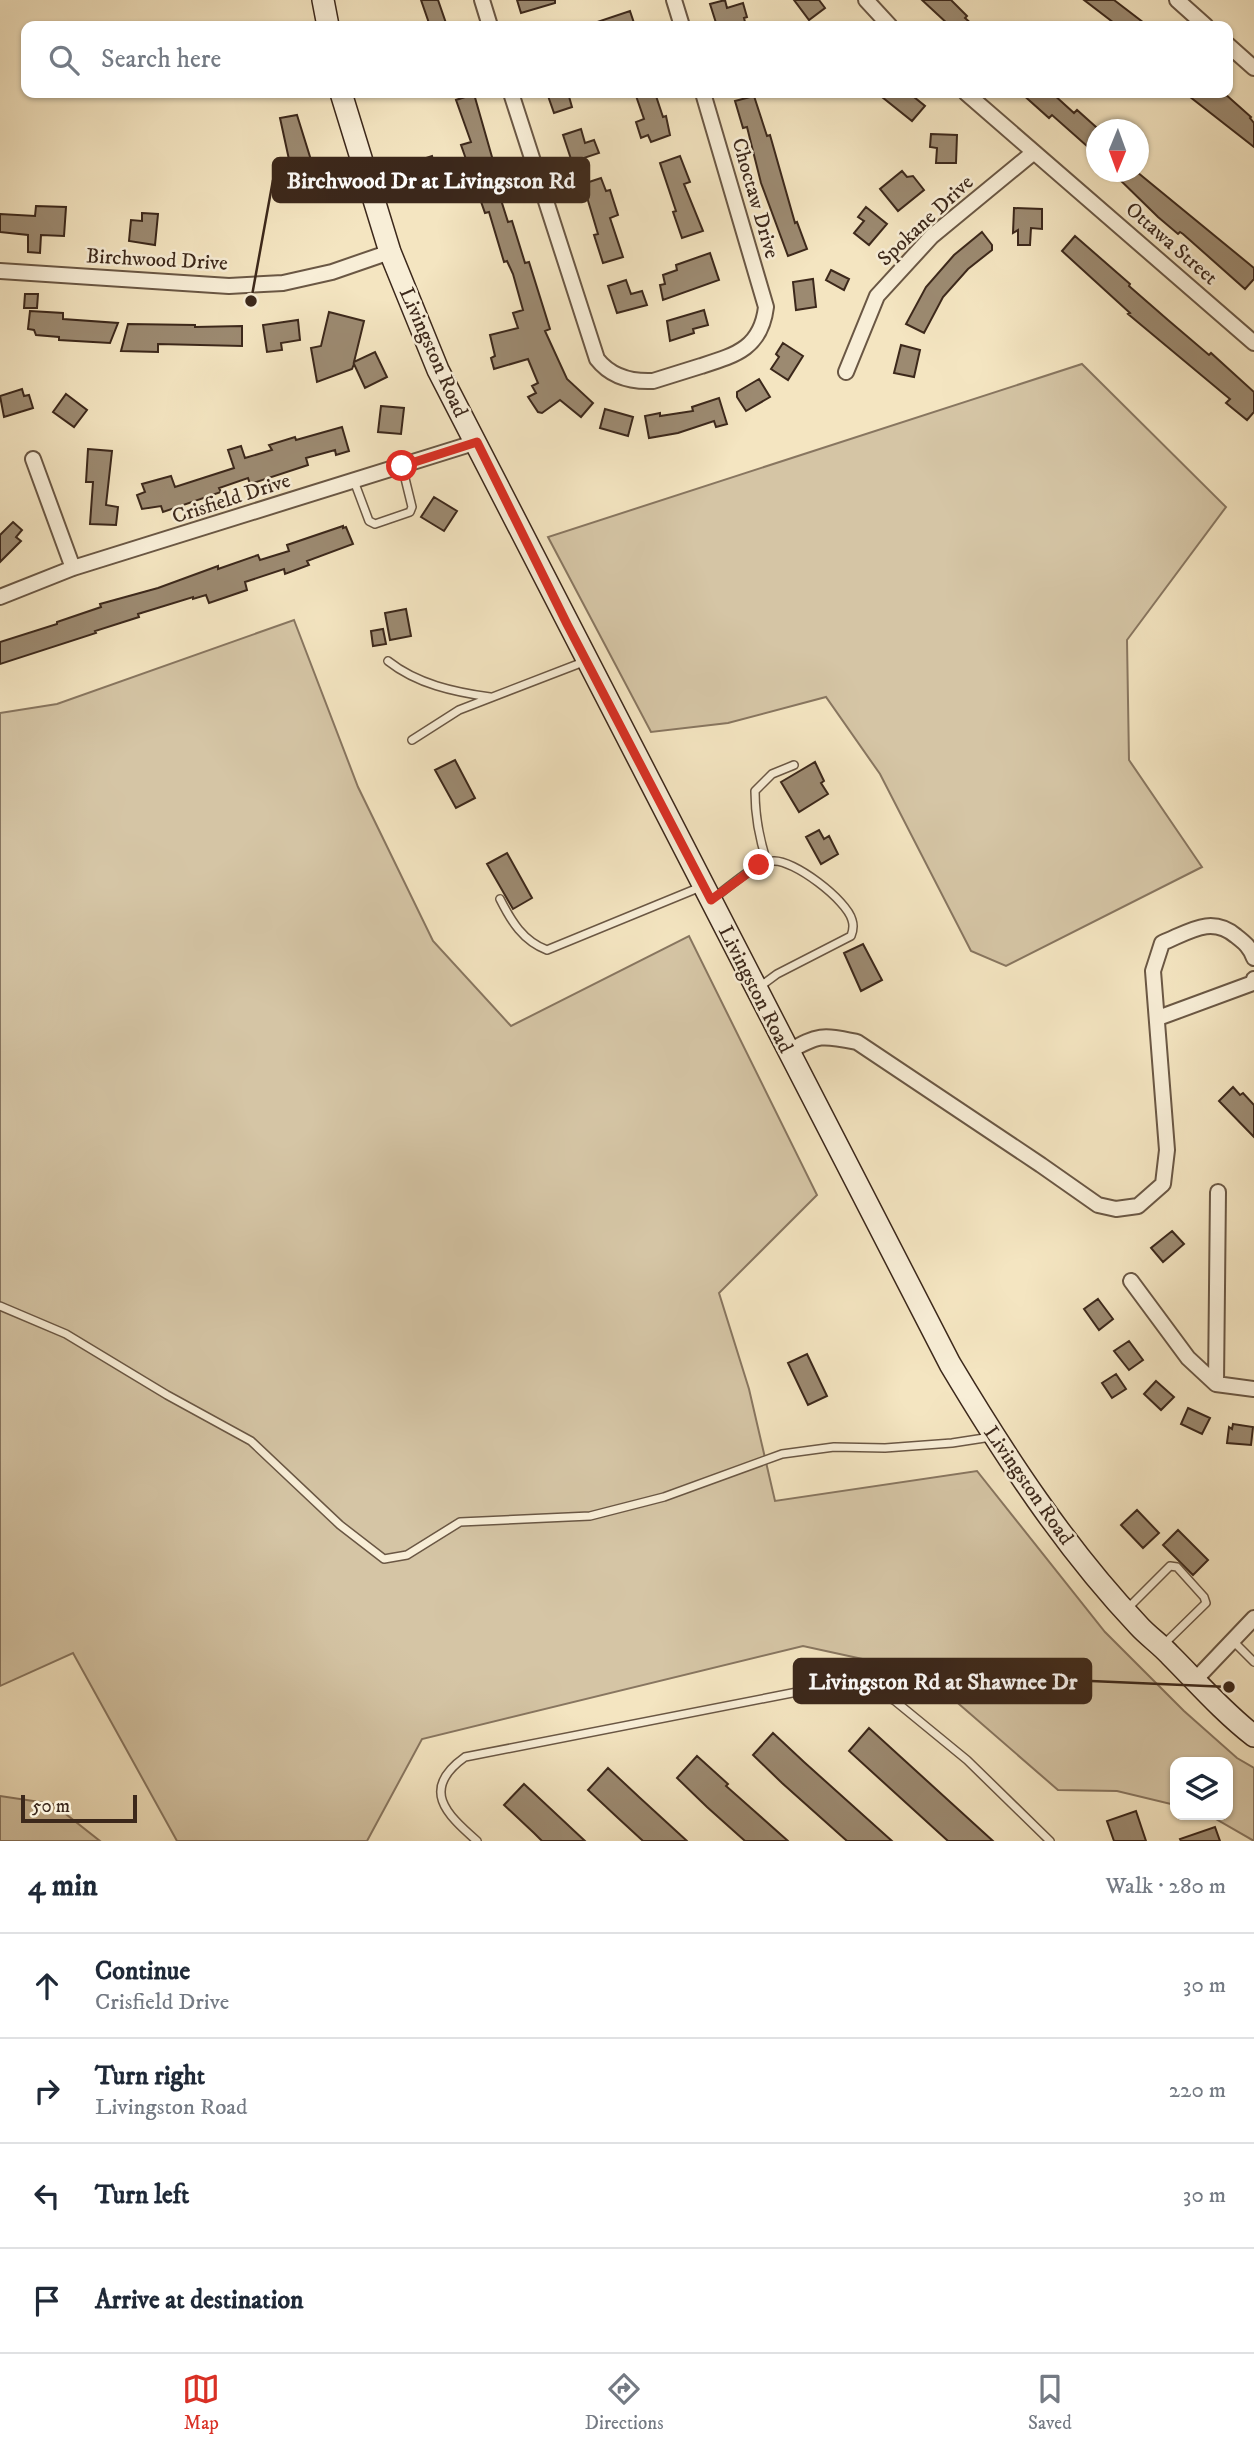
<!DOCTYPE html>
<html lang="en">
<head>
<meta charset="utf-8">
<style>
	body { margin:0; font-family:"IM FELL DW Pica",serif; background:#f6f6f7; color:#1f2937 }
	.controls { position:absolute; right:21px; bottom:21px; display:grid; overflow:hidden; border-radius:14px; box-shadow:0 2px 5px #0004 }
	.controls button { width:63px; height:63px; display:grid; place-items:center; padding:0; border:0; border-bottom:2px solid #e0e1e3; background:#fff; color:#1f2937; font:35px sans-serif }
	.compass { position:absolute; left:1086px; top:119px; width:63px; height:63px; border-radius:50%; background:#fff; box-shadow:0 2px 5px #0004; rotate:181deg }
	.scale { position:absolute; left:21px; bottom:18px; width:116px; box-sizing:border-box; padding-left:7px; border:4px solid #3c281b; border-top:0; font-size:19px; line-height:24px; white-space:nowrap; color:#3c281b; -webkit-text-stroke:5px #f8eed7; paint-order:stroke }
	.stop { position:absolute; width:21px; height:21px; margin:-16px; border:5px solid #d93025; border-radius:50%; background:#fff }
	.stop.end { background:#d93025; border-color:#fff; box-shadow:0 2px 7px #0008 }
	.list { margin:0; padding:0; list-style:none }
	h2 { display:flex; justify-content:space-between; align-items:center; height:91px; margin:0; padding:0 28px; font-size:30px }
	h2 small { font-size:23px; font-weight:400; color:#747a83 }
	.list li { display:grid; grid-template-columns:46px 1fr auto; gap:21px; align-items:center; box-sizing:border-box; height:105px; padding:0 28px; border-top:2px solid #e0e1e3 }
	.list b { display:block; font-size:26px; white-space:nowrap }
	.list p { margin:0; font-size:23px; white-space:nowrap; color:#747a83 }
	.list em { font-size:23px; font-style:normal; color:#747a83 }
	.icon { flex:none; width:38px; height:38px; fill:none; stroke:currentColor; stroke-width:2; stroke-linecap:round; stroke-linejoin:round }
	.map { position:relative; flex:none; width:1254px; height:1841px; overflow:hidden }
	.search { position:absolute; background:#fff; box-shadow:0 2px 5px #0004; left:21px; right:21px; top:21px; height:77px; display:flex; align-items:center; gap:18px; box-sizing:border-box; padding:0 24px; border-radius:14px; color:#747a83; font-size:26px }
	.sheet { height:511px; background:#fff }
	nav { display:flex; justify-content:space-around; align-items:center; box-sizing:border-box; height:98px; border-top:2px solid #e0e1e3; background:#fff; font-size:19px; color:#747a83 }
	nav a { display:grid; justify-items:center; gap:4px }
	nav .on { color:#d93025 }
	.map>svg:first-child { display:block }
	.green { fill:#d5c5a5; stroke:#887660; stroke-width:2 }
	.building { fill:#9c8a71; stroke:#3c281b; stroke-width:2 }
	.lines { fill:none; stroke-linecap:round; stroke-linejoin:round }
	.lane-casing { stroke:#6a5744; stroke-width:10 }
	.street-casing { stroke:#6a5744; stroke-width:18 }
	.secondary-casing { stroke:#3c281b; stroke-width:24 }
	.lane { stroke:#f8eed7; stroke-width:7 }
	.street { stroke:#f8eed7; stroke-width:14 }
	.secondary { stroke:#f8eed7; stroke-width:21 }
	.route { stroke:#d93025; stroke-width:9 }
	.labels { text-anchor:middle; stroke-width:5; stroke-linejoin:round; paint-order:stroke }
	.street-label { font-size:21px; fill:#3c281b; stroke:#f8eed7 }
	.leader { fill:none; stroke:#3c281b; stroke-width:2.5 }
	.callout-dot { fill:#3c281b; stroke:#f8eed7; stroke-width:2.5 }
	.callout { fill:#3c281b; stroke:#3c281b; stroke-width:2.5 }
	.callout-label { font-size:23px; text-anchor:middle; font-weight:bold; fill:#fff }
</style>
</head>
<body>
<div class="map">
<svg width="1254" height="1841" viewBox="0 0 1254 1841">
	<rect width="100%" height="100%" fill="#f4e5c1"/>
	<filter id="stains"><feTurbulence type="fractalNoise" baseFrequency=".00286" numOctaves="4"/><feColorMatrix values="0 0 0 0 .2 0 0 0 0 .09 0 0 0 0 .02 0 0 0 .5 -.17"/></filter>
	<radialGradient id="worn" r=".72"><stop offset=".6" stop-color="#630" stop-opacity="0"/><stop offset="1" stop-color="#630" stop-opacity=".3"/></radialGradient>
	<!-- green -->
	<path class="green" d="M1082 364 1226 507 1127 640 1129 760 1202 867 1006 966 971 951 880 774 826 697 728 723 651 732 548 537Z
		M294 620 358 787 433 941 511 1026 689 936 817 1195 719 1293 749 1389 775 1501 977 1471 1105 1632 1184 1711 1237 1758 1254 1768V1841L1209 1815H1228V1762H1175V1805L1117 1791 1058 1790 922 1672 803 1646 422 1739 367 1841H177L73 1653 0 1686V713L57 704Z
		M0 1796 53 1804 100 1841H0Z"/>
	<!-- building -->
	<path class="building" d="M421 0H438L447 26H430Z
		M517 0H555V3L521 13Z
		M725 0 727 8 743 3 747 17 744 18 746 26H717L710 4Z
		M794 0H819L825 8 809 20Z
		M922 0H951L967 16 965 18 974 26H950Z
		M1084 0H1114L1148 26H1118Z
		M630 11 635 26H592L591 24Z
		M547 93H568L572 107 554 113Z
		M635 93H655L663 117 666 116 670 135 651 142 648 135 641 138 636 122 644 119Z
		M877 93H909L925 106 912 121Z
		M1021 93H1052L1074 113 1077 110 1096 127V154L1052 115 1049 118Z
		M1185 93H1224L1251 117 1250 118 1254 123V147Z
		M474 94 494 164 490 165 508 222 512 221 525 263 529 262 550 329 545 331 567 379 593 403 581 417 560 400 542 413 538 412 528 397 536 393 532 386 538 383 528 359 494 369 491 358 495 356 490 335 518 328 513 313 523 310 513 274 507 261 504 262 489 212 485 213 461 145 471 142 456 100Z
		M754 96 767 136 770 135 795 223 797 222 807 249 788 256 761 183 747 127 743 128 735 101Z
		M297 115 311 160 290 164 280 118Z
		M581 129 585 143 594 140 599 153 572 162 563 135Z
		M931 134 957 135 956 163H936L937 148 930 147Z
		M432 156 435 168 411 175 408 164Z
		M680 156 690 182 684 184 703 231 682 238 673 212 676 211 660 163Z
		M902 171 907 177 913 176 924 190 898 211 880 189Z
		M1112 172H1137L1254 268V279L1245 289 1183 234 1180 232 1178 234 1158 217Z
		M601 178 606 191 610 190 618 215 610 218 623 257 603 263 594 235 598 234 583 184Z
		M36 206 66 207 64 236 41 235 40 253 28 252V235L0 232V214L35 216Z
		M866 207 887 224 869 245 854 233 864 221 858 217Z
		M1014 208 1042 209V229L1031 228 1030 245H1018V230L1013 233Z
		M142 213 158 214 155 245 129 241 131 220 142 221Z
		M982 232 992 245V250L968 269 943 297 924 333 906 324 926 287 954 255Z
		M1075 236 1130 284 1129 286 1168 320 1209 355 1211 353 1254 392V412L1247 420 1226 403 1230 399 1128 314 1130 313 1062 251Z
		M710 253 719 280 663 300 660 285 665 284 663 275 677 270 676 265Z
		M831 270 849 279 844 290 826 280Z
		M813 279 816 307 796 310 793 282Z
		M626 280 631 294 642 291 647 305 617 313 608 286Z
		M25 294H38L37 308H24Z
		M704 310 708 325 693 329 694 333 670 341 667 321Z
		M30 311 63 313V319L118 323 110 343 59 340V337L36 335 34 330 28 329Z
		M329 312 364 321 354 362 375 352 387 377 365 388 354 364 352 369 317 382 311 348 321 346Z
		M298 320 300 340 281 343 282 350 267 352 263 325Z
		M128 324 195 325V327L242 326V346L158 344V352L121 351Z
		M783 343 803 356 788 380 771 369 779 357 776 354Z
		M901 345 920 350 914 377 894 373Z
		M759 379 770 397 746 411 737 397V392Z
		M22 389 24 396 29 395 33 408 4 417 0 396Z
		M66 394 87 410 74 427 53 412Z
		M719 398 727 424 716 427 714 421 678 433 649 438 645 416 660 413V416L693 411 692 407Z
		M381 406 404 408 401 434 378 432Z
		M605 409 633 417 628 436 600 428Z
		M342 427 349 451 336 455 335 450 306 458 308 465 250 484 248 478 219 488 221 492 163 512 161 506 142 509 137 495 145 492 142 484 171 476 175 487 234 468 228 450 241 446 245 458 272 450 269 445 295 437 296 440Z
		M88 449 112 451 106 505 118 507 116 525 90 524 93 482H86Z
		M434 497 457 511 444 531 421 517Z
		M13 522 22 530 16 537 21 541 0 562V535Z
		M343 526V528L346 527 353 544 307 561 309 565 285 574 284 569 245 582 247 590 209 603 206 595 193 599V597L138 614 139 617 95 631 96 633 0 664V642L57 624V622L101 607 100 604 158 588 218 566V569L258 555 260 560 289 551 287 545Z
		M406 609 411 636 390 640 385 613Z
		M383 629 386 644 373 646 371 631Z
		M455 760 475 798 456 808 435 770Z
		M815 762 824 781 821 783 828 794 799 812 781 782Z
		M819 830 824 839 829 836 838 854 821 864 806 837Z
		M507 853 532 898 513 909 487 864Z
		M863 944 882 980 861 991 844 953Z
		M1233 1087 1240 1095 1243 1093 1254 1105V1137L1219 1101Z
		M1172 1231 1184 1244 1163 1262 1151 1248Z
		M1098 1299 1113 1319 1099 1330 1084 1309Z
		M1129 1341 1143 1360 1129 1370 1114 1351Z
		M807 1354 827 1396 808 1405 788 1363Z
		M1116 1374 1126 1389 1112 1398 1102 1383Z
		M1156 1381 1174 1397 1161 1410 1144 1394Z
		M1188 1408 1210 1418 1202 1434 1181 1424Z
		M1233 1424 1253 1427 1251 1445 1227 1443 1229 1427 1232 1429Z
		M1137 1510 1159 1533 1143 1548 1121 1525Z
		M1178 1530 1208 1560 1193 1575 1163 1545Z
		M869 1728 926 1780 993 1841H948L849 1751Z
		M773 1733 804 1762 892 1841H847L782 1783 753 1755Z
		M697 1756 728 1784 726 1786 788 1841H745L707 1807 677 1778Z
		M608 1768 639 1797 687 1841H643L618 1818 588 1790Z
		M524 1784 554 1812 585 1841H542L534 1833 504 1805Z
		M1136 1811 1146 1841H1114L1107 1821Z
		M1215 1827 1220 1841H1181L1180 1839Z"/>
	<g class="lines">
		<!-- lane casing -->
		<g class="lane-casing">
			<path id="lane" d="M354 481 369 521 375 524 410 512 412 507 402 466
				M388 661C417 684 454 692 490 697
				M412 740 459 710 586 661
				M767 862C759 838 755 817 755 791L772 774 794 765
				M714 898C729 887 756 862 773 861 793 859 847 900 852 920 854 926 853 931 851 936L777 974 758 988
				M500 899C511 921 523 941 547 950L703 886
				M0 1306 66 1334 167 1395 251 1441 340 1525 384 1559 407 1555 460 1522 590 1516 664 1497 782 1454 834 1447 885 1448 952 1443 991 1437
				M1126 1610 1170 1566 1177 1567 1204 1597 1206 1603 1162 1646
				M1233 1641 1254 1662
				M477 1841C446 1814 420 1789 465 1757L838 1684 874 1689 895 1701 967 1760 1050 1841"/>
		</g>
		<!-- street casing -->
		<g class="street-casing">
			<path id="street" d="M482 0 490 26
				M674 0 682 26
				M866 0 890 26
				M1177 0 1206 26
				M1228 45 1254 68
				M511 93 597 359C611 377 631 382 653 381 669 376 685 371 701 366 736 355 761 348 766 307L703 93
				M966 93 1254 343
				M0 271 229 286 283 283 332 272 390 252
				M846 372 877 296 932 236 1034 152
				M33 459 73 568
				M0 597 73 568 477 442
				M1158 1018 1253 983 1254 979
				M788 1052C819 1034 822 1035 857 1042L1041 1165 1098 1205 1116 1209 1138 1206 1163 1184 1167 1150 1153 971 1162 943C1189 932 1211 915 1236 936 1245 943 1250 947 1254 958
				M1131 1281 1188 1358 1216 1384 1254 1389
				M1216 1384 1218 1192
				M1195 1680 1254 1618"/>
		</g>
		<!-- secondary casing -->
		<g class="secondary-casing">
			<path id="secondary" d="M323 0 328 26
				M341 93 390 252 438 370 950 1364C1005 1456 1065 1548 1139 1626 1148 1636 1160 1644 1170 1655 1197 1682 1223 1712 1254 1736"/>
		</g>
		<!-- lane -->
		<use href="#lane" class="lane"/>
		<!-- street -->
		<use href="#street" class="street"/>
		<!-- secondary -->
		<use href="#secondary" class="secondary"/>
	</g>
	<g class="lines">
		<!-- route -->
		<path class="route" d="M402 466 477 442 567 624 711 900 759 865"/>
	</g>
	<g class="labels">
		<!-- street labels -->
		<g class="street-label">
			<text transform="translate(756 198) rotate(74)" y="7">Choctaw Drive</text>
			<text transform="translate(925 220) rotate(-43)" y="7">Spokane Drive</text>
			<text transform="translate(1172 243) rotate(41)" y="7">Ottawa Street</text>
			<text transform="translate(157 259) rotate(3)" y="7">Birchwood Drive</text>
			<text transform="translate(434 352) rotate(66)" y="7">Livingston Road</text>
			<text transform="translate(231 498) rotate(-18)" y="7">Crisfield Drive</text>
			<text transform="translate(756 989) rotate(63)" y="7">Livingston Road</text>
			<text transform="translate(1029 1485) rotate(55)" y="7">Livingston Road</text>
		</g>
	</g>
	<!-- callouts -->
	<path class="leader" d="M251 301L273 180M1229 1687L1091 1681"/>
	<g class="callout-dot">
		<circle cx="251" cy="301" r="7"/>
		<circle cx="1229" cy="1687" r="7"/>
	</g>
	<g class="callout">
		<rect x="273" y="158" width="316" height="44" rx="7"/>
		<rect x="794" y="1659" width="297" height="44" rx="7"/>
	</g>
	<g class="callout-label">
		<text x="431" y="188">Birchwood Dr at Livingston Rd</text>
		<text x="943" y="1689">Livingston Rd at Shawnee Dr</text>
	</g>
	<rect width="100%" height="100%" filter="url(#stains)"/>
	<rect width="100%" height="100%" fill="url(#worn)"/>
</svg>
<div class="controls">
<button><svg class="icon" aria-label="layers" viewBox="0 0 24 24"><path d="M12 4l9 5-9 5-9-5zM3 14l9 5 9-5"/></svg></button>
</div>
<svg class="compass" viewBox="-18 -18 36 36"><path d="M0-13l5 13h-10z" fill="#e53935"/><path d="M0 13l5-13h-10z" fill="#747a83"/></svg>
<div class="scale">50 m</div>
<div class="stop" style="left:402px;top:466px"></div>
<div class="stop end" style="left:759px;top:865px"></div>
<div class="search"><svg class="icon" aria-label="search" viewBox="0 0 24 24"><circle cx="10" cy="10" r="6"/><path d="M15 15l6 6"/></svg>Search here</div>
</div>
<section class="sheet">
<h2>4 min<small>Walk · 280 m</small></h2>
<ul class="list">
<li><svg class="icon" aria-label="ahead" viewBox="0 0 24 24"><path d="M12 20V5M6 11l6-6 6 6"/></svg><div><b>Continue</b><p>Crisfield Drive</p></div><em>30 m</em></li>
<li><svg class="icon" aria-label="right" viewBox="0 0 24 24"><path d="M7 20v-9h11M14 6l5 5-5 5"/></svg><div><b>Turn right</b><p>Livingston Road</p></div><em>220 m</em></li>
<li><svg class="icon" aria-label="left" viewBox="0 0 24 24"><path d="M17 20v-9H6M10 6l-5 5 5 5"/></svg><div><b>Turn left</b></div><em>30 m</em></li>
<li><svg class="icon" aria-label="arrive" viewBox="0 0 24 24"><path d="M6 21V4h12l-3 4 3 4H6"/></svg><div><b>Arrive at destination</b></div></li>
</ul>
</section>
<nav>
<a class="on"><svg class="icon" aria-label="map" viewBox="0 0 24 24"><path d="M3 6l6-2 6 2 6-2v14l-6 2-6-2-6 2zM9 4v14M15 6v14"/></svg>Map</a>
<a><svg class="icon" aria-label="directions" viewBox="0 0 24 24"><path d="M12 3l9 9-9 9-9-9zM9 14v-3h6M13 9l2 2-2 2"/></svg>Directions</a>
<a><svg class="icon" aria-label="saved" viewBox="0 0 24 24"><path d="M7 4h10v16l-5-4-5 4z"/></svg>Saved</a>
</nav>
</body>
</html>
